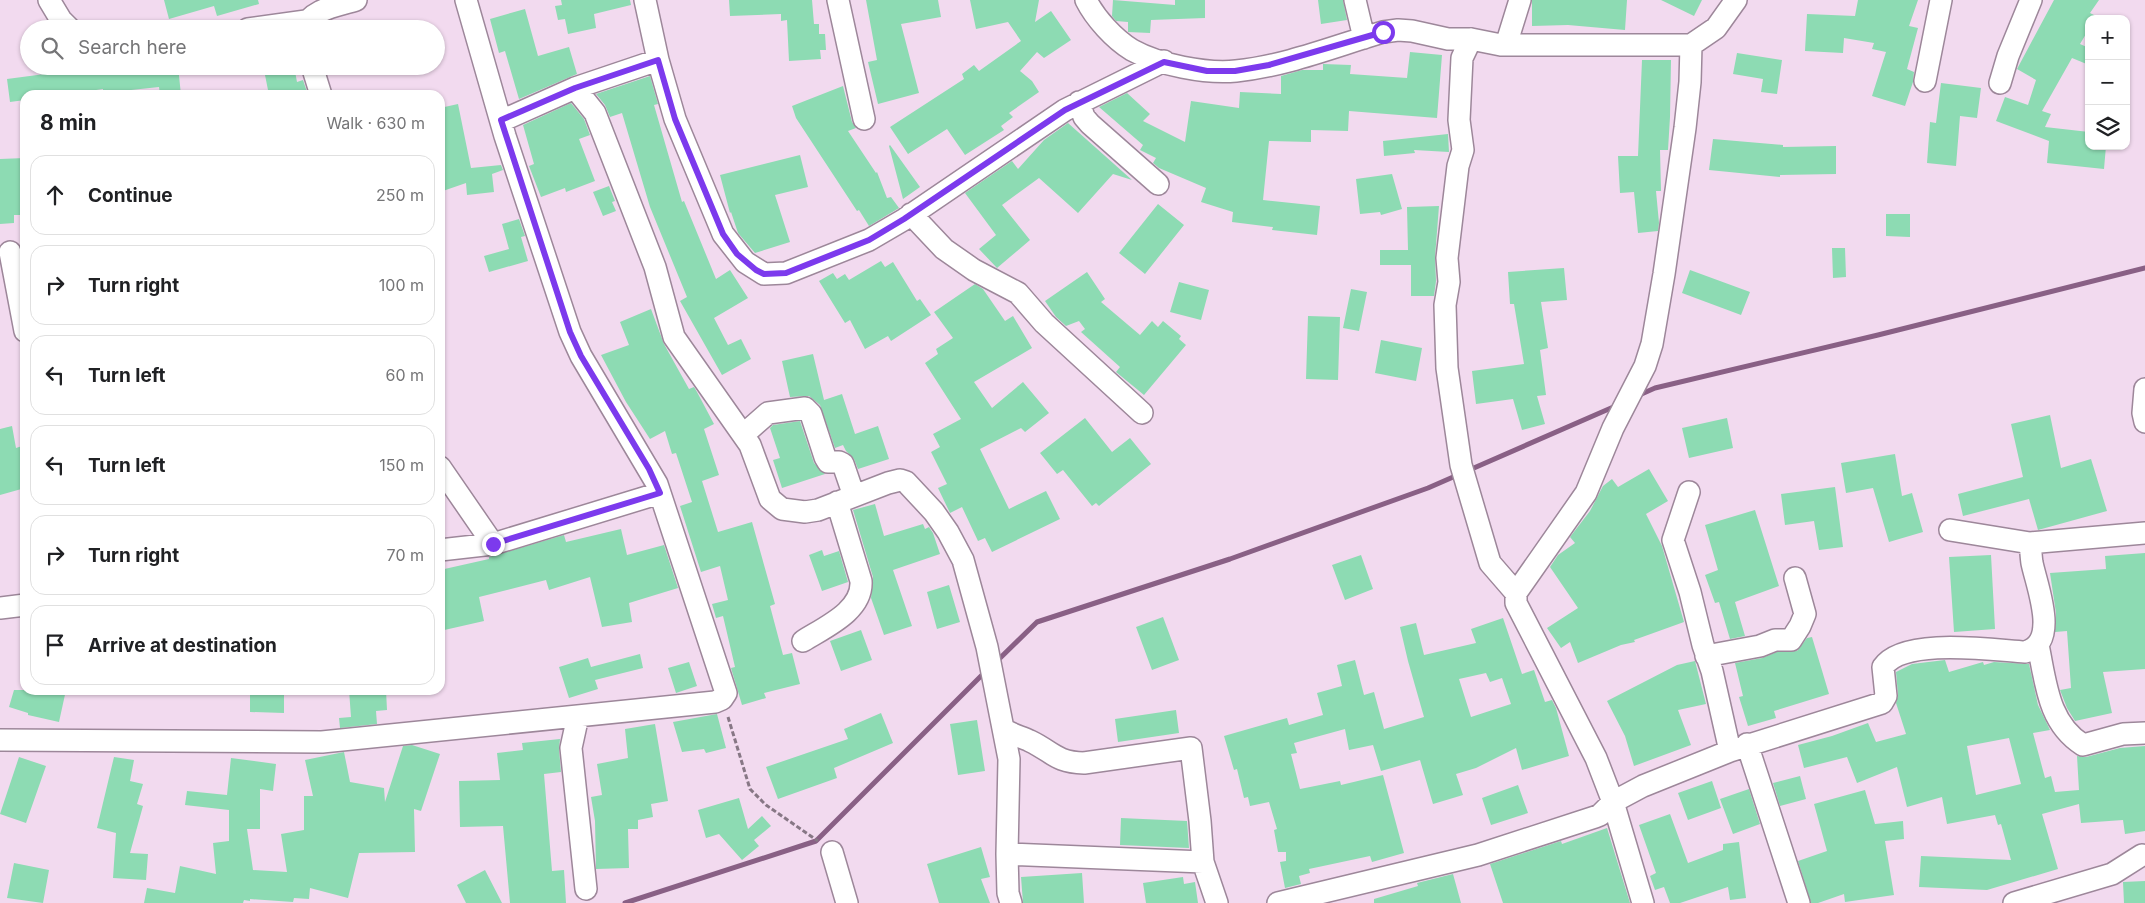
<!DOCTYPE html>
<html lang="en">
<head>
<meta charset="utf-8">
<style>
	body { margin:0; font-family:Inter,sans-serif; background:#f6f6f6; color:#202124 }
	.controls { position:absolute; right:15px; top:15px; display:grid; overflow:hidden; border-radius:10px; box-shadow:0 1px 4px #0004 }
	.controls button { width:45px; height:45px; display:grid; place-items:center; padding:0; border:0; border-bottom:1px solid #e0e0e0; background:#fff; color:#202124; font:25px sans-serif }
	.stop { position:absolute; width:15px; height:15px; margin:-11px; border:4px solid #7c3aed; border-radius:50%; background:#fff }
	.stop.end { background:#7c3aed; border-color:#fff; box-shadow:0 1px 5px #0008 }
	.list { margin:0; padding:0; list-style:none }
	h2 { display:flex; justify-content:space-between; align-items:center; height:65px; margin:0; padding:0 20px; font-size:21px }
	h2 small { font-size:16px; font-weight:400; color:#757577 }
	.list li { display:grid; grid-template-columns:32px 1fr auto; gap:15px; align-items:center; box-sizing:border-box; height:80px; margin:0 10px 10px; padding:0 10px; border:1px solid #e0e0e0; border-radius:15px }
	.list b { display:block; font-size:19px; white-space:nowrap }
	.list em { font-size:16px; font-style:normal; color:#757577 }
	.icon { flex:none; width:28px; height:28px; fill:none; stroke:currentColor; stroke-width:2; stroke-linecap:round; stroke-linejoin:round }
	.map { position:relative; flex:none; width:2145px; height:903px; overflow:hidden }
	.search { position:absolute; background:#fff; box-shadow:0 1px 4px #0004; left:20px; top:20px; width:425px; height:55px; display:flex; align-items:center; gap:12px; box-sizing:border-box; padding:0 18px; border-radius:28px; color:#757577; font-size:19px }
	.panel { position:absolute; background:#fff; box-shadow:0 1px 4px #0004; left:20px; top:90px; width:425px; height:605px; border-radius:15px }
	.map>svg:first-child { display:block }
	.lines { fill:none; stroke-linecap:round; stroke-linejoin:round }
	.stream { stroke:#896085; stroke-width:5 }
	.building { fill:#8ddbb3; fill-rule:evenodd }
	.street-casing { stroke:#9d879a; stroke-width:24 }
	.path { stroke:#877785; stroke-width:3; stroke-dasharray:5 2.5; stroke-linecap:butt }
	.street { stroke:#fff; stroke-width:21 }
	.route { stroke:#7c3aed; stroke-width:6 }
</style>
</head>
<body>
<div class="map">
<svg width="2145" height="903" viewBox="0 0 2145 903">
	<rect width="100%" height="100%" fill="#f2daef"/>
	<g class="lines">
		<!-- stream -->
		<path class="stream" d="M1637 396 1655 388 1878 335 2145 268
			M1467 471 1618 405
			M995 663 1037 622 1230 559 1428 488 1460 474
			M625 903 816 841 985 672"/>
	</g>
	<!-- building -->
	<path class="building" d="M164 0H258L259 4 217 16 214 6 169 19Z
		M561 0H630L631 5 594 14 596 28 568 34 565 19 558 20 555 6 562 5Z
		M729 0H812L814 24H819V34H825L826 50H820L821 59 789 61 787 20 781 21V14L730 16Z
		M866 0H938L941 17 901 24 919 93 878 104 868 62 877 60Z
		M970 0H1039L1035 22 1051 11 1071 40 1044 58 1037 52 1020 71 1032 81 1039 92 1009 113 1013 117 1001 126 1004 130 965 155 947 129 908 154 890 127 964 79 962 74 974 65 979 71 1021 41 1008 22 976 29Z
		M1113 0 1175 5V0H1205V18L1151 20 1150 33 1128 32V22L1116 21 1112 16Z
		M1318 0H1343L1347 20 1321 24Z
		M1532 0H1627L1625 30 1568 25 1532 26Z
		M1661 0H1702L1694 16Z
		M1858 0H1918L1909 26 1918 28 1907 69 1914 72 1913 82 1905 106 1872 96 1886 52 1872 49 1874 43 1844 38 1843 53 1805 51 1807 14 1855 16Z
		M2054 0H2099L2090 13 2096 16 2094 19H2089V29L2080 44 2089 48V65L2072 58 2042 111 2051 114 2045 127 2089 132V146H2106L2104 169 2047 163 2049 141 1996 121 2005 97 2028 105 2036 80 2017 69Z
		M525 9 538 56 569 47 577 74 519 99 505 51 499 53 490 19Z
		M1410 52 1442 55 1437 118 1349 111 1348 131 1311 130V142L1269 141 1263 200 1320 206 1317 235 1272 230 1273 227 1232 222 1233 212 1201 202 1206 188 1159 168 1153 163 1156 158 1140 150 1143 145 1099 107 1127 93 1150 114 1143 121 1185 142 1191 101 1239 108 1240 92 1281 94V76L1302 70H1323V64L1351 65 1350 74 1407 78Z
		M1737 53 1782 60 1777 94 1761 92 1763 79 1733 74Z
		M1642 60H1671L1670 117 1668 150H1660L1661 191H1656L1659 223 1658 231 1638 233 1634 192 1620 193 1618 156H1638Z
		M124 66H178L181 95H160L159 87 103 93V89L62 95H25V100L10 102 7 79 98 67V69Z
		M281 66H294L297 82 303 80 308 95H266L265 91 268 90 264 70Z
		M650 76 658 104 654 105 682 202 684 201 716 279 730 270 748 298 714 318 728 345 741 339 751 359 722 375 680 301 687 297 650 207 622 113 610 117 605 105 596 94Z
		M1941 83 1981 88 1977 118 1960 116 1956 166 1927 163 1930 122 1936 123Z
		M843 86 852 122 856 128 848 131 876 173 877 172 887 198 891 197 899 208 869 226 859 210 857 211 796 118 792 106Z
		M571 103 584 119 590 135 579 139 595 181 566 192 565 188 541 197 529 166 534 164 523 125Z
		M458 104 471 168 501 165 503 170 492 174 494 192 467 195 466 183 440 192V108Z
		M1068 123 1132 180 1113 174 1078 213 1039 178 1002 205 1030 240 997 268 979 249 996 235 965 193 1012 161 1018 169 1044 140Z
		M1448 134 1449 152 1414 150 1415 153 1384 156 1383 141Z
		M1713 139 1783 145V147L1836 146V174L1780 175V177L1709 170Z
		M890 145 920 187 903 199 889 146Z
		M800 155 808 187 775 195 790 242 755 253 738 233 731 212 730 213 720 175Z
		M25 158V215H14V223L0 224V159Z
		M1392 174 1402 209 1381 215 1380 212 1360 214 1356 179Z
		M609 186 615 201 612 202 616 211 603 216 593 192Z
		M1158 204 1184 225 1145 274 1119 253Z
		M1439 206 1435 257 1436 281 1434 296H1411V265H1380V250H1408L1407 207Z
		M1886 214H1910V237L1886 236Z
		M519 219 525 236 521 237 528 261 489 272 484 256 509 249 502 224Z
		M1832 248H1845L1846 277 1833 278Z
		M881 261 885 267 893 262 917 301 920 299 931 315 891 341 888 336 865 349 850 320 845 323 819 281 833 273 837 279 845 274 849 280Z
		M1564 268 1567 300 1541 302 1548 348 1540 350 1546 395 1537 396 1545 424 1522 430 1513 399 1476 404 1472 371 1524 364 1514 304H1510L1508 272Z
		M1690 270 1750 292 1741 315 1682 293Z
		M1087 272 1105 299 1101 302 1140 335 1152 321 1158 327 1163 321 1181 336 1179 339 1186 345 1144 395 1116 372 1120 367 1081 332 1085 329 1079 321 1066 326 1056 317 1045 301Z
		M1179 282 1209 290 1201 320 1170 312Z
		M975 284 983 289 1005 321 1013 316 1032 348 974 382 992 408 1023 382 1049 413 1025 432 1021 428 980 449 1009 509 1046 491 1060 519 992 552 985 538 978 541 962 507 950 513 938 488 947 484 931 452 940 447 933 434 961 419 925 363 938 354 936 349 953 338 934 312Z
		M1351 289 1367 292 1359 331 1343 328Z
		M651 309 664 344 689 389 694 387 697 392 714 424 704 429 719 475 702 481 718 532 752 522 775 604 770 606 783 655 792 653 800 684 764 693 766 698 742 705 731 668 735 667 723 616 716 618 712 604 728 600 720 566 701 572 680 506 692 502 676 453 672 454 665 431 650 439 626 402 601 355 629 345 620 322Z
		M1308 316 1340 317 1338 380 1306 379Z
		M1381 340 1422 348 1416 381 1375 373Z
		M813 354 824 400 842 394 855 434 878 426 889 459 858 469 854 459 846 451 843 445 835 448 820 405 809 396 790 397 782 361Z
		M2050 415 2061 468 2091 459 2107 511 2038 530 2029 499 1963 516 1958 494 2023 477 2011 424Z
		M1085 418 1112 452 1130 438 1151 464 1099 506 1096 503 1092 506 1063 470 1057 474 1040 453Z
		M1727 418 1733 448 1689 458 1682 428Z
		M800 421 814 463 825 474 782 488 773 460 780 458 770 428 773 425Z
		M12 426 16 448 25 445V488L0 495V429Z
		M1895 454 1902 496 1912 493 1923 532 1889 542 1873 488 1846 493 1841 463Z
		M1649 469 1668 501 1646 514 1662 546 1684 622 1634 640 1635 642 1621 645 1578 663 1570 642 1561 648 1547 628 1578 608 1550 567 1558 555 1575 543 1570 537 1590 511 1603 486 1612 479 1618 487Z
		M1835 487 1843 547 1819 550 1814 521 1785 525 1781 494Z
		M875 504 884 536 923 524 925 529 929 527 933 533 940 554 893 570 912 626 884 635 871 598 873 577 853 510Z
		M1755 510 1779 586 1735 602 1745 636 1730 639 1719 602 1715 603 1705 575 1718 570 1705 525Z
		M621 529 627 555 664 545 678 588 629 603 632 622 602 627 590 577 549 590 546 580 479 597 484 621 440 631V570L489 559V557L564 535 566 542Z
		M822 550 824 556 839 551 848 582 822 591 809 555Z
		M2145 553V669L2103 672 2112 713 2075 721 2067 708 2060 690 2071 688 2067 631 2055 632 2056 613 2050 573 2106 569 2105 556Z
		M1361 555 1373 589 1345 600 1332 565Z
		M1991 555 1995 629 1954 632 1949 557Z
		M949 585 960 622 937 629 927 592Z
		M1163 617 1179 660 1152 670 1136 627Z
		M1503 618 1522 674 1534 670 1545 702 1552 700 1556 708 1569 756 1522 770 1516 748 1476 768 1456 774 1463 795 1433 804 1420 760 1381 771 1373 745 1349 750 1345 729 1294 743 1297 753 1291 754 1300 789 1340 781 1341 785 1383 775 1404 853 1372 862 1370 856 1309 869 1310 873 1299 876 1301 884 1285 888 1280 862 1286 861V852H1278L1274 830 1277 829 1269 802 1250 806 1248 797 1244 798 1237 769 1234 770 1224 736 1287 718 1289 725 1323 715 1317 693 1342 686 1337 665 1355 660 1364 695 1374 692 1384 729 1424 717 1408 661 1400 627 1416 623 1424 655 1476 643 1471 629ZM1486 673 1490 682 1502 678 1511 704 1471 717 1459 679Z
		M861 630 872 660 841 671 830 641Z
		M1812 637 1829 694 1774 711 1776 718 1748 726 1739 697 1743 696 1735 663 1762 658 1777 652 1797 651 1807 638Z
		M640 654 643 668 595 680 598 689 569 698 559 667 588 658 591 667Z
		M1945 660 1949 672 1983 662 1984 665 1994 662 2029 664 2038 705 2050 730 2033 733 2045 778 2051 776 2055 792 2079 790 2077 756 2086 757 2120 748 2145 746V831L2125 834 2123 820 2081 823 2079 804 2042 814 2058 869 1987 890 1919 887 1921 856 2011 860 2001 824 1998 825 1995 815 1947 824 1942 797 1907 807 1897 767 1857 783 1847 757 1804 768 1798 745 1832 736 1868 723 1876 742 1906 734 1896 703 1898 695 1896 672 1912 664ZM2009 738 2021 784 1976 795 1967 746Z
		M1695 661 1706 704 1678 710 1691 745 1634 766 1625 736 1607 701 1677 665Z
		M689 662 697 686 676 693 668 668Z
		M14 690H66L59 722 28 715V713L9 707Z
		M250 690H284V713L250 712Z
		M349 690H386L387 710 376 711 377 724 340 728 339 718 351 717Z
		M1176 710 1179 733 1118 742 1115 719Z
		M881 713 893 743 834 768 837 778 778 799 766 767 848 739 844 729Z
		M717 714 726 748 706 753 704 749 682 752 673 722Z
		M977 720 985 771 958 775 950 724Z
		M655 724 668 801 651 804 653 817 638 820V829H628L629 868 596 869 595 821 591 797 602 795 597 764 628 758 625 729Z
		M560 739 559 749 561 772 544 774 552 871 564 870 566 903H510L503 826 460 827 459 781 500 780 497 753 523 750 522 743Z
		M412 745 440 754 421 811 414 809 415 852 359 853 348 898 310 888 309 899 294 898 293 902 250 899V901L244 900 243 903H144L147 888 175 893 180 866 216 874 213 843 229 841V810L185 805 187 791 227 795 231 758 276 764 273 791 260 789V829H247L253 870 287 872 281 834 304 830V796H313L305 760 344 752 350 782 384 788 385 802 403 746Z
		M19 757 46 766 26 823 0 814Z
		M114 757 134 760 130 781 143 784 137 804 143 806 130 853 148 854 146 880 113 878 116 833 97 828Z
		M1800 776 1806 799 1780 806 1773 783Z
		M1712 781 1721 808 1688 820 1678 793Z
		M1518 785 1528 813 1491 825 1482 798Z
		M1749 789 1760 824 1733 834 1720 799Z
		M1865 790 1875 824 1903 821 1904 839 1885 841 1894 895 1845 902 1844 894 1818 903H1811L1798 861 1827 851 1814 804Z
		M739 798 748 829 762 816 771 826 754 840 759 846 742 860 719 834 706 838 698 810Z
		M1670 814 1688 863 1723 850V844L1739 842 1746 898 1730 900 1728 887 1680 903H1670L1664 887 1655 890 1650 876 1656 873 1639 825Z
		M1121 818 1187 821 1189 848 1120 845Z
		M1607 828 1630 903H1503L1490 864 1561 841 1562 844Z
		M981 847 990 877 981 879 990 903H939L927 864Z
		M14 863 49 870 43 903 7 898Z
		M485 870 502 903H466L457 885Z
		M1082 873 1084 903H1023L1021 877Z
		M1453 874 1461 903H1374V899L1418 886 1417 883Z
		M1183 877 1184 884 1195 882 1198 903H1146L1143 883Z
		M2145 881V903H2124L2123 882Z"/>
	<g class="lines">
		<!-- street casing -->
		<g class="street-casing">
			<path id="street" d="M49 0 61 20 70 29
				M645 0 658 60 675 119 723 234 745 262 764 274 786 273 869 240 905 219 1065 110 1164 61
				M838 0 864 119
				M1086 0C1095 18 1114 39 1132 50 1159 65 1206 74 1236 71 1286 66 1335 46 1383 32L1398 30 1412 31 1448 39H1471L1501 45H1691
				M1355 0 1364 38
				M248 29 306 21
				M303 29C311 9 337 6 356 0
				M1471 39 1462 58 1459 120 1463 150 1458 166 1447 258 1449 282 1445 305 1447 368 1461 465 1490 563 1516 593
				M1506 45 1520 0
				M312 66 321 95
				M1925 81 1941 0
				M2000 83 2008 56 2031 0
				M575 88 595 113 655 267 674 337 750 445 770 499 782 509 805 512 818 510 888 483 900 480 906 482 934 512 948 532 963 560 987 647 1009 759 1007 854 1008 893 1011 903
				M1079 102 1084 117 1090 124 1158 184
				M501 121 575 88 658 60
				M911 214 944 249 974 270 1018 293 1044 323 1142 413
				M10 252 25 331
				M2145 389 2143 413 2145 422
				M743 435 768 413 805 408 811 414 825 457 828 462H839L843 464 854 496
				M440 467 493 544
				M1689 492 1673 540 1690 592 1703 645 1712 671 1730 751
				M1950 530 2030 543 2145 533
				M440 550 493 544 660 493
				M0 608 25 605
				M803 641C825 627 863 611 861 581L837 502
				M2038 645C2046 683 2048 723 2083 745L2123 734 2145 733
				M1706 656 1760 646 1775 640H1791L1800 626 1805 614 1795 578
				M578 716 571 748 586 889
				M1005 730C1013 735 1022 737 1030 741 1053 752 1055 762 1084 763L1191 748 1200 821 1203 862 1217 903
				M0 740 322 742 715 702 722 699 726 693 657 484 581 356 570 332 505 136 466 0
				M1747 744 1799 903
				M832 852 847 903
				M1007 854 1203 862
				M1278 903 1478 855 1595 817 1600 815 1613 802 1643 786 1730 751 1882 703 1886 696 1883 667C1903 637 1992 650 2025 652 2060 643 2037 587 2032 563 2031 557 2031 550 2030 543
				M1643 903 1613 802 1596 758 1516 603V593L1586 493 1613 428 1645 366 1652 344 1664 274 1685 128 1690 82 1691 45 1716 28 1736 0
				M2014 903 2112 874 2142 855"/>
		</g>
		<!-- path -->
		<path class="path" d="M728 717 750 789 766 805 818 841"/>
		<!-- street -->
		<use href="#street" class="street"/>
	</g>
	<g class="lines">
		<!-- route -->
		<path class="route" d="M493 544 660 493 649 469 581 356 570 332 501 120 575 88 658 60 675 119 723 234 737 254 756 270 764 274 786 273 869 240 904 219 1065 110 1164 62 1207 71H1235L1269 65 1383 32"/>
	</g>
</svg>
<div class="controls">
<button>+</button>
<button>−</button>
<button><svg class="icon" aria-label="layers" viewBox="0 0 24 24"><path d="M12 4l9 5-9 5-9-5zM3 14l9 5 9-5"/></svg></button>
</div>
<div class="stop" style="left:1383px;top:32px"></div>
<div class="stop end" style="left:493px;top:544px"></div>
<div class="search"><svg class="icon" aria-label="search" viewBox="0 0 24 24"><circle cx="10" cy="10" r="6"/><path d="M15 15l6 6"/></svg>Search here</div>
<section class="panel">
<h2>8 min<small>Walk · 630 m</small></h2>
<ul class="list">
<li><svg class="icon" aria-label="ahead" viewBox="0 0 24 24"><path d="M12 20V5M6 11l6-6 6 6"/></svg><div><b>Continue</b></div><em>250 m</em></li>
<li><svg class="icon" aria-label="right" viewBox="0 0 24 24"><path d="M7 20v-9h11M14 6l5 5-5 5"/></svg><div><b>Turn right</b></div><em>100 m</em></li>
<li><svg class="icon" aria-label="left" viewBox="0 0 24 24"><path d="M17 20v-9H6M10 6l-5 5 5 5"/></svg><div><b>Turn left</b></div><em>60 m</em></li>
<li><svg class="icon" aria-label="left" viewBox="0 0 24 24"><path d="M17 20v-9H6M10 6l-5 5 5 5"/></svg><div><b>Turn left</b></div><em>150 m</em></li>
<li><svg class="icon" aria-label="right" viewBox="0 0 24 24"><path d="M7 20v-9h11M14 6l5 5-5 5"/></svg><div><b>Turn right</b></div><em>70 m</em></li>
<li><svg class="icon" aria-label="arrive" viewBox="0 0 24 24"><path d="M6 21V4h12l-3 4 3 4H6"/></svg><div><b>Arrive at destination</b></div></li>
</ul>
</section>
</div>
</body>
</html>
